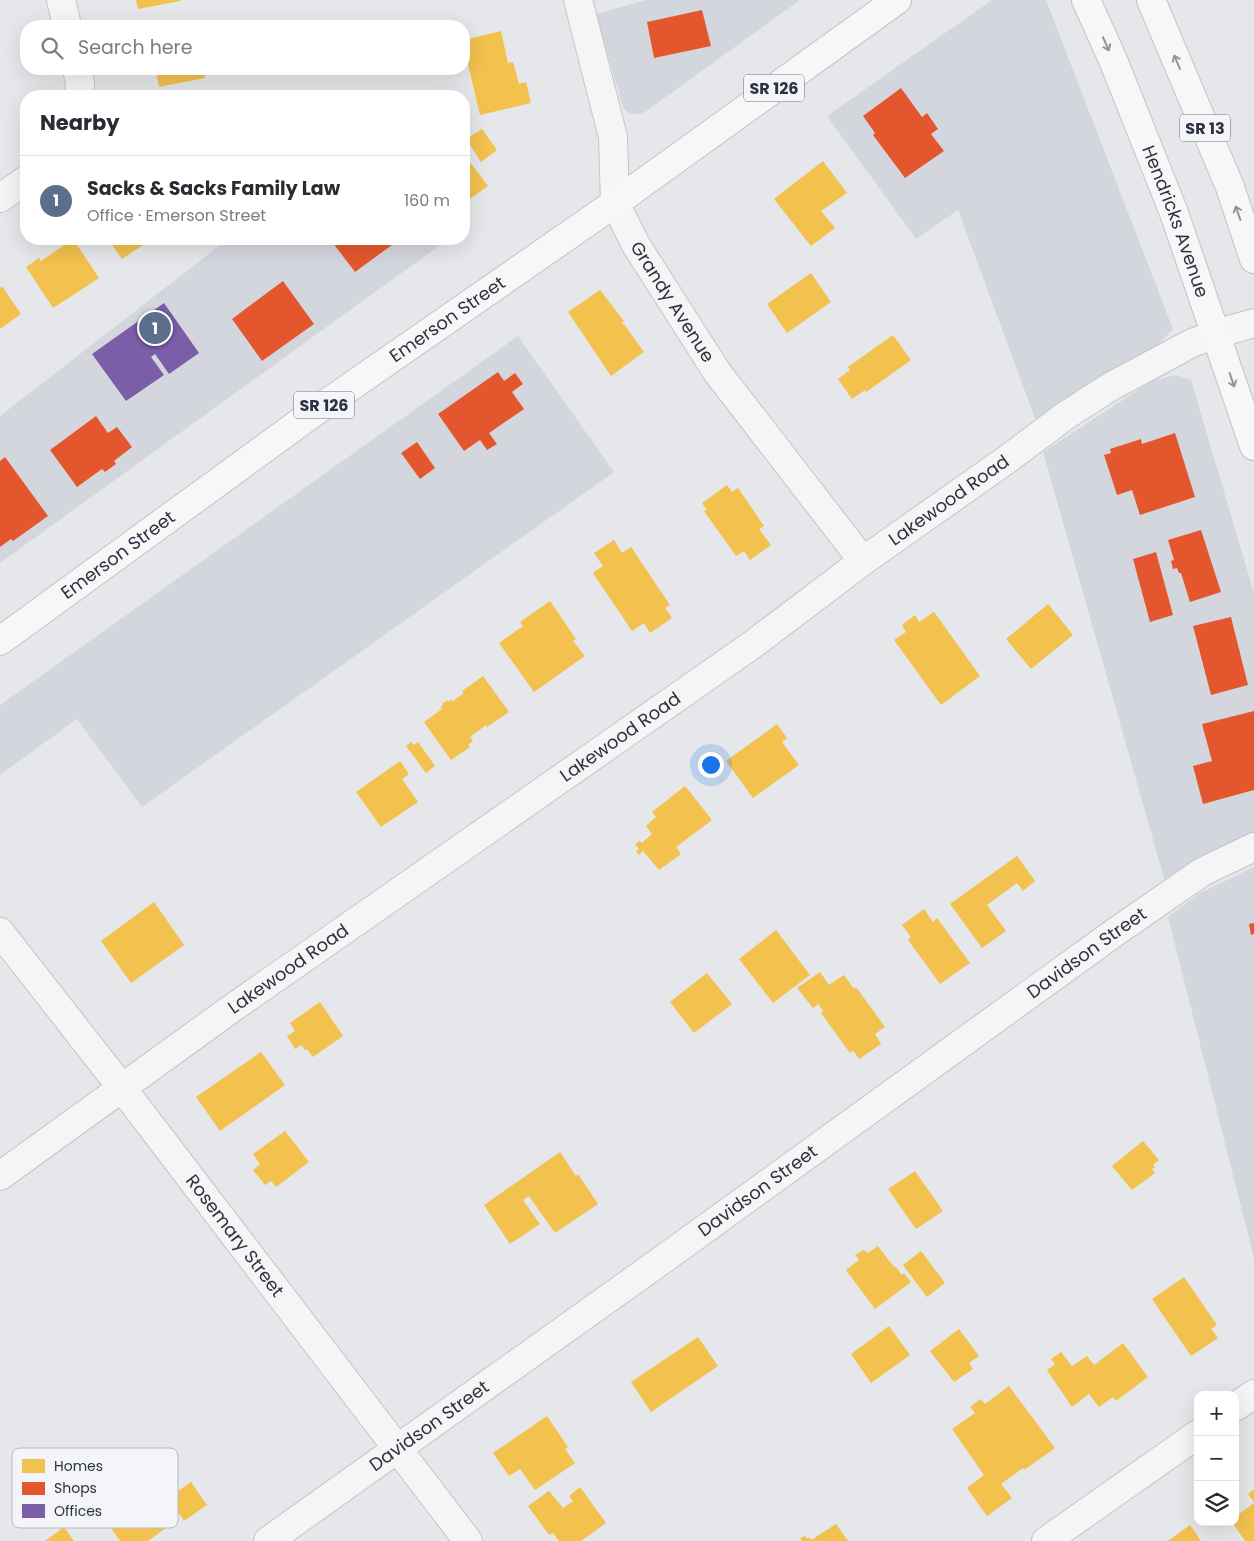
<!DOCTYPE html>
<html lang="en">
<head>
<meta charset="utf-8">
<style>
	body { margin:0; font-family:Poppins,sans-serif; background:#f2f2f3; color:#2b2b33 }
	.controls { position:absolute; right:15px; bottom:15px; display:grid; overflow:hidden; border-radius:10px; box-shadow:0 5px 20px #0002 }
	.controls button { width:45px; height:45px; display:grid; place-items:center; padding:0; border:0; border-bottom:1px solid #e1e1e2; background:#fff; color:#2b2b33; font:25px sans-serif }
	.you { position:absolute; left:710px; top:764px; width:18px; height:18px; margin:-12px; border:4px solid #fff; border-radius:50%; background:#1a73e8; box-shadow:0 0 0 8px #1a73e833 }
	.badge { display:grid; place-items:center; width:32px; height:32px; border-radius:50%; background:#ea580c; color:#fff; font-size:16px; font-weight:700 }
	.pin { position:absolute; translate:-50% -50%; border:2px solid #fff; box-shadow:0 1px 5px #0006 }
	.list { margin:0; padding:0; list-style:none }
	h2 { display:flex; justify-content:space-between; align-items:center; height:65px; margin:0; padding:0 20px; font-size:21px }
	h2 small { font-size:16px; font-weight:400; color:#7c7c81 }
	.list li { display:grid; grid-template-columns:32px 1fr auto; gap:15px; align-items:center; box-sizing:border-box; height:90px; padding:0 20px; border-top:1px solid #e1e1e2 }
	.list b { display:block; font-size:19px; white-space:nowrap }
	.list p { margin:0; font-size:16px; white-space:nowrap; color:#7c7c81 }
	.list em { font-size:16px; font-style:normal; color:#7c7c81 }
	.icon { flex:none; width:28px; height:28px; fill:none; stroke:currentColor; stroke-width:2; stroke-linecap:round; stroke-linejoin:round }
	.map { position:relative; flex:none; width:1254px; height:1541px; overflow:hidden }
	.search { position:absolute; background:#fff; box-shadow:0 5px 20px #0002; left:20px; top:20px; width:450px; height:55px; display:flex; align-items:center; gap:12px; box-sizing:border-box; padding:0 18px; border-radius:20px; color:#7c7c81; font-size:19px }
	.panel { position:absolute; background:#fff; box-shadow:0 5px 20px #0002; left:20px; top:90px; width:450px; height:155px; border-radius:20px }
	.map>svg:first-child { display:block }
	.built { fill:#d4d6dd }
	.homes { fill:#f2c14e }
	.shops { fill:#e4572e }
	.offices { fill:#7b5ea7 }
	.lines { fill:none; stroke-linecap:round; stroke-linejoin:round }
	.minor-casing { stroke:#c3c5c8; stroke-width:30 }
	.primary-casing { stroke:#c2c3c7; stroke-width:30 }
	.minor { stroke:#f5f5f6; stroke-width:28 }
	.primary { stroke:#f7f7f8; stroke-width:28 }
	.oneway { stroke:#92949d }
	.labels { text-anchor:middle; stroke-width:5; stroke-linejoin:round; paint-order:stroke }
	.shield { fill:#f4f5f8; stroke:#696c79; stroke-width:1 }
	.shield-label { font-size:16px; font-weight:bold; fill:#2d3142 }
	.street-label { font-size:18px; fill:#2d3142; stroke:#f4f5f8 }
	.key { fill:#f4f5f8; stroke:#b8bac1; stroke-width:1 }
	.key-label { font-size:14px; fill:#2d3142 }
</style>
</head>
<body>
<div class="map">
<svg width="1254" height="1541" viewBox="0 0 1254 1541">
	<rect width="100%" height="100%" fill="#e5e7ea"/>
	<!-- built -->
	<path class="built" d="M646 0H800L642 114H630L623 107 596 14Z
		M992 0H1046L1173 329 1145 357 1036 421 958 210 916 239 827 116Z
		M228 239 447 240 0 563V416Z
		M518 336 614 472 142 807 77 719 0 775V705Z
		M1176 375 1191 380 1254 593V837L1166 885 1043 452 1152 381Z
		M1254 867V1258L1168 917 1200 893Z"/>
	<!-- homes -->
	<path class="homes" d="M136 0H180V1L138 9Z
		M501 31 508 63 513 62 519 84 526 82 531 103 480 115 464 47V40Z
		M156 69H203L205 78 159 87Z
		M482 129 497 150 481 162 466 139Z
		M466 157 488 186 464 203V158Z
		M823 161 847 193 821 211 835 228 811 246 774 199Z
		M73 239 99 278 53 308 26 267 39 258 41 261Z
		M108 239H152L122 259Z
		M811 273 831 302 787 333 767 304Z
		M2 286 21 314 0 329V288Z
		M600 290 624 321 622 323 623 325 624 324 644 352 611 376 568 312Z
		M893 335 911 360 866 392 865 390 852 399 838 379 850 370 848 367Z
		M727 485 732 492 738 488 764 526 759 529 771 545 750 560 744 551 736 556 704 511 707 510 702 503Z
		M614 540 622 553 631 547 670 605 665 608 672 618 650 633 644 623 632 631 593 573 603 566 594 553Z
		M550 601 576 639 573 641 585 656 534 692 499 643 523 626 520 622Z
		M1048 604 1073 635 1031 669 1006 639Z
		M934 612 980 676 941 705 894 640 906 632 902 625 915 615 919 622Z
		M483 676 509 712 487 727 486 725 470 737 473 741 468 745 470 747 451 760 424 722 442 709 440 707 443 705 442 704 447 700 448 702 451 700 453 701 464 693 462 691Z
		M777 724 787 738 782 742 799 765 753 798 726 761Z
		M411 742 414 745 418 742 435 766 426 773 406 746Z
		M400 761 409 774 402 779 418 802 381 827 356 792Z
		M685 786 712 820 676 847 681 854 659 870 643 851 639 855 636 851 639 849 635 844 640 841 642 843 652 834 646 826 656 817 652 812Z
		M1017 856 1035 881 1023 891 1017 883 987 905 1006 931 982 948 950 904Z
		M154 902 184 945 131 983 101 941Z
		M924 909 933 922 937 918 970 963 940 984 908 940 911 937 902 925Z
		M776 930 810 975 773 1003 739 959Z
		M820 972 829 985 844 975 854 989 856 987 885 1027 875 1034 881 1044 859 1059 853 1050 850 1053 821 1013 823 1011 818 1004 813 1008 797 988Z
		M707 973 732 1004 694 1033 670 1002Z
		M320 1002 343 1036 313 1057 307 1049 305 1050 301 1045 295 1049 287 1036 295 1031 290 1023Z
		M261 1052 285 1085 220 1131 196 1097Z
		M285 1131 309 1162 276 1187 271 1181 265 1185 253 1170 260 1164 253 1154Z
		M1143 1141 1159 1160 1153 1165 1155 1167 1152 1169 1155 1173 1132 1190 1112 1166Z
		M560 1152 576 1176 578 1174 598 1204 555 1233 529 1196 523 1200 540 1224 510 1244 484 1205Z
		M915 1171 943 1211 916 1229 888 1189Z
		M878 1246 894 1267 895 1266 902 1275 904 1273 911 1282 875 1309 846 1270 859 1260 855 1255 863 1250 868 1253Z
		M921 1251 945 1283 927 1297 903 1265Z
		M1184 1277 1217 1325 1211 1329 1218 1338 1191 1356 1152 1299Z
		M889 1326 910 1355 871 1383 851 1354Z
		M959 1329 979 1356 969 1363 973 1369 954 1382 930 1351Z
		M698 1337 718 1366 651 1412 631 1382Z
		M1123 1343 1148 1377 1116 1401 1113 1397 1099 1407 1089 1394 1072 1407 1047 1370 1055 1364 1051 1359 1061 1352 1072 1366 1087 1356 1094 1365Z
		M1009 1386 1055 1448 1024 1470 1023 1468 1001 1484 1012 1498 987 1516 967 1488 984 1475 952 1429 975 1413 970 1407 975 1403 981 1399 985 1404Z
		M547 1416 568 1447 565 1449 575 1463 535 1490 520 1469 509 1476 493 1453Z
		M120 1463 166 1528 148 1541H120L83 1489Z
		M191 1482 207 1505 184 1521 168 1498Z
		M580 1487 606 1523 581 1541H559L553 1533 549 1535 528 1506 549 1491 563 1508 573 1501 569 1496Z
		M1254 1489V1502L1248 1494Z
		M1254 1503V1541H1245L1232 1522H1235V1517Z
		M836 1524 848 1541H802L800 1539 805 1535 807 1539 809 1537 811 1540Z
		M1190 1525 1201 1541H1168Z
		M64 1527 74 1541H45Z"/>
	<!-- shops -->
	<path class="shops" d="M702 10 711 46 654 58 647 22Z
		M901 88 922 117 927 113 938 129 931 134 944 151 905 178 873 135 875 133 863 116Z
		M338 239H400L355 272 333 243Z
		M283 281 314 324 262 361 232 319Z
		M498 372 504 381 515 373 523 384 512 392 524 409 489 433 497 444 487 450 480 440 464 451 438 414Z
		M96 416 108 433 117 427 132 447 114 461 116 464 105 472 102 469 77 487 50 450Z
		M1175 433 1195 497 1140 515 1132 490 1117 495 1104 455 1111 453 1110 449 1141 439 1142 444Z
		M417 442 435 468 420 479 401 453Z
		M5 457 48 516 13 541 11 539 0 547V461Z
		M1201 530 1221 592 1190 602 1181 573H1179L1177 568 1173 569 1171 561 1174 560 1168 540Z
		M1156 552 1173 615 1150 622 1133 559Z
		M1231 617 1248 685 1211 695 1193 626Z
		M1254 711V790L1203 804 1193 766 1212 761 1202 724Z
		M1254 923V934L1251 935 1249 924Z"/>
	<!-- offices -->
	<path class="offices" d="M164 303 199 353 169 374 155 354 151 357 164 375 126 401 92 354Z"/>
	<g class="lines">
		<!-- minor casing -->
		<g class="minor-casing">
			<g id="minor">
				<path d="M61 0 67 26"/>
				<path id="s1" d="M578 0 613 137 615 203 636 245 717 372 863 561"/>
				<path d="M77 69 80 83 79 96"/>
				<path d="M0 198 26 180"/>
				<path id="s2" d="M0 932 122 1088 468 1541"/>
				<path id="s3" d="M0 1176 231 1009 752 645 863 561 1009 458 1065 416 1110 387 1192 343 1216 334 1254 323"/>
				<path d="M1235 1407 1254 1394"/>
				<path id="s4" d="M268 1541 662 1260 1114 933 1202 872 1254 847"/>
				<path d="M1046 1541 1198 1434"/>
			</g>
		</g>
		<!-- primary casing -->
		<g class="primary-casing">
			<g id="primary">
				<path id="s5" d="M1086 0 1113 60 1174 213 1254 446"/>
				<path d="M1151 0 1230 187 1254 259"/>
				<path id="s6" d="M0 641 317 410 615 203 897 0"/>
			</g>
		</g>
		<!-- minor -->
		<use href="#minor" class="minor"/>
		<!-- primary -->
		<use href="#primary" class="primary"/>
	</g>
	<!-- one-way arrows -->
	<defs><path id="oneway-shaft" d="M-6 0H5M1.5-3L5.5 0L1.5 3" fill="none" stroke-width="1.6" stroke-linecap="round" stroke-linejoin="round" transform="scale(1.25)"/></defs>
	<g class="oneway">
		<use href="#oneway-shaft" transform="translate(1106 44) rotate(66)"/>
		<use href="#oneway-shaft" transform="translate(1177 62) rotate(-113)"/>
		<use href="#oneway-shaft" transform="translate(1238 213) rotate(-109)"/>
		<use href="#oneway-shaft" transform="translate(1232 380) rotate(71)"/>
	</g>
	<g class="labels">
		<!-- shield labels -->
		<g class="shield">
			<rect x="744" y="74.5" width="60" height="27" rx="4"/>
			<rect x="1180" y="114.5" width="50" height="27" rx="4"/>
			<rect x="294" y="391.5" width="60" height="27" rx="4"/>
		</g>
		<g class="shield-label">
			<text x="774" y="94">SR 126</text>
			<text x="1205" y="134">SR 13</text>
			<text x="324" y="411">SR 126</text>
		</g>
		<!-- street labels -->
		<g class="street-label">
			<text dy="6" stroke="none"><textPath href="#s5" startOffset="239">Hendricks Avenue</textPath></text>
			<text dy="6" stroke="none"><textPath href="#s1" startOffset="322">Grandy Avenue</textPath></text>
			<text dy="6" stroke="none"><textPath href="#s6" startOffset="551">Emerson Street</textPath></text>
			<text dy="6" stroke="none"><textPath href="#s3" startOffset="1165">Lakewood Road</textPath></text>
			<text dy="6" stroke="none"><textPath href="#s6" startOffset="146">Emerson Street</textPath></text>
			<text dy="6" stroke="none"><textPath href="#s3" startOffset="760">Lakewood Road</textPath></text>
			<text dy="6" stroke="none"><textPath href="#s4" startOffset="1008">Davidson Street</textPath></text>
			<text dy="6" stroke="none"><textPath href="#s3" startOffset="355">Lakewood Road</textPath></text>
			<text dy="6" stroke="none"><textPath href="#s4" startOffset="602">Davidson Street</textPath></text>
			<text dy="6" stroke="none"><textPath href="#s2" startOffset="384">Rosemary Street</textPath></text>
			<text dy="6" stroke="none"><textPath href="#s4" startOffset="198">Davidson Street</textPath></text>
		</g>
	</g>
	<!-- legend -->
	<rect x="12" y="1448" width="166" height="80" rx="8" class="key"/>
	<rect x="22" y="1459" width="23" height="14" fill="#f2c14e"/>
	<rect x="22" y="1482" width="23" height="13" fill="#e4572e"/>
	<rect x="22" y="1504" width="23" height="14" fill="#7b5ea7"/>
	<g class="key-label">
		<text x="54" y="1471">Homes</text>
		<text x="54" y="1493">Shops</text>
		<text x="54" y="1516">Offices</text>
	</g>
</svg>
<div class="controls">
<button>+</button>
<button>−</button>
<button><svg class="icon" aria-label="layers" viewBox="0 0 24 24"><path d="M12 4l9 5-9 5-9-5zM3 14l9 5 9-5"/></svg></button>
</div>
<div class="you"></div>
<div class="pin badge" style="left:155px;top:328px;background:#5c6f8a">1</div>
<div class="search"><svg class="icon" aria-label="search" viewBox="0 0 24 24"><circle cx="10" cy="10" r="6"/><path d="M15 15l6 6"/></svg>Search here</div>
<section class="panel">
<h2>Nearby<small></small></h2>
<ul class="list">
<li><span class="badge" style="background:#5c6f8a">1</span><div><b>Sacks &amp; Sacks Family Law</b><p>Office · Emerson Street</p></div><em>160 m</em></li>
</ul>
</section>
</div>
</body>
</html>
